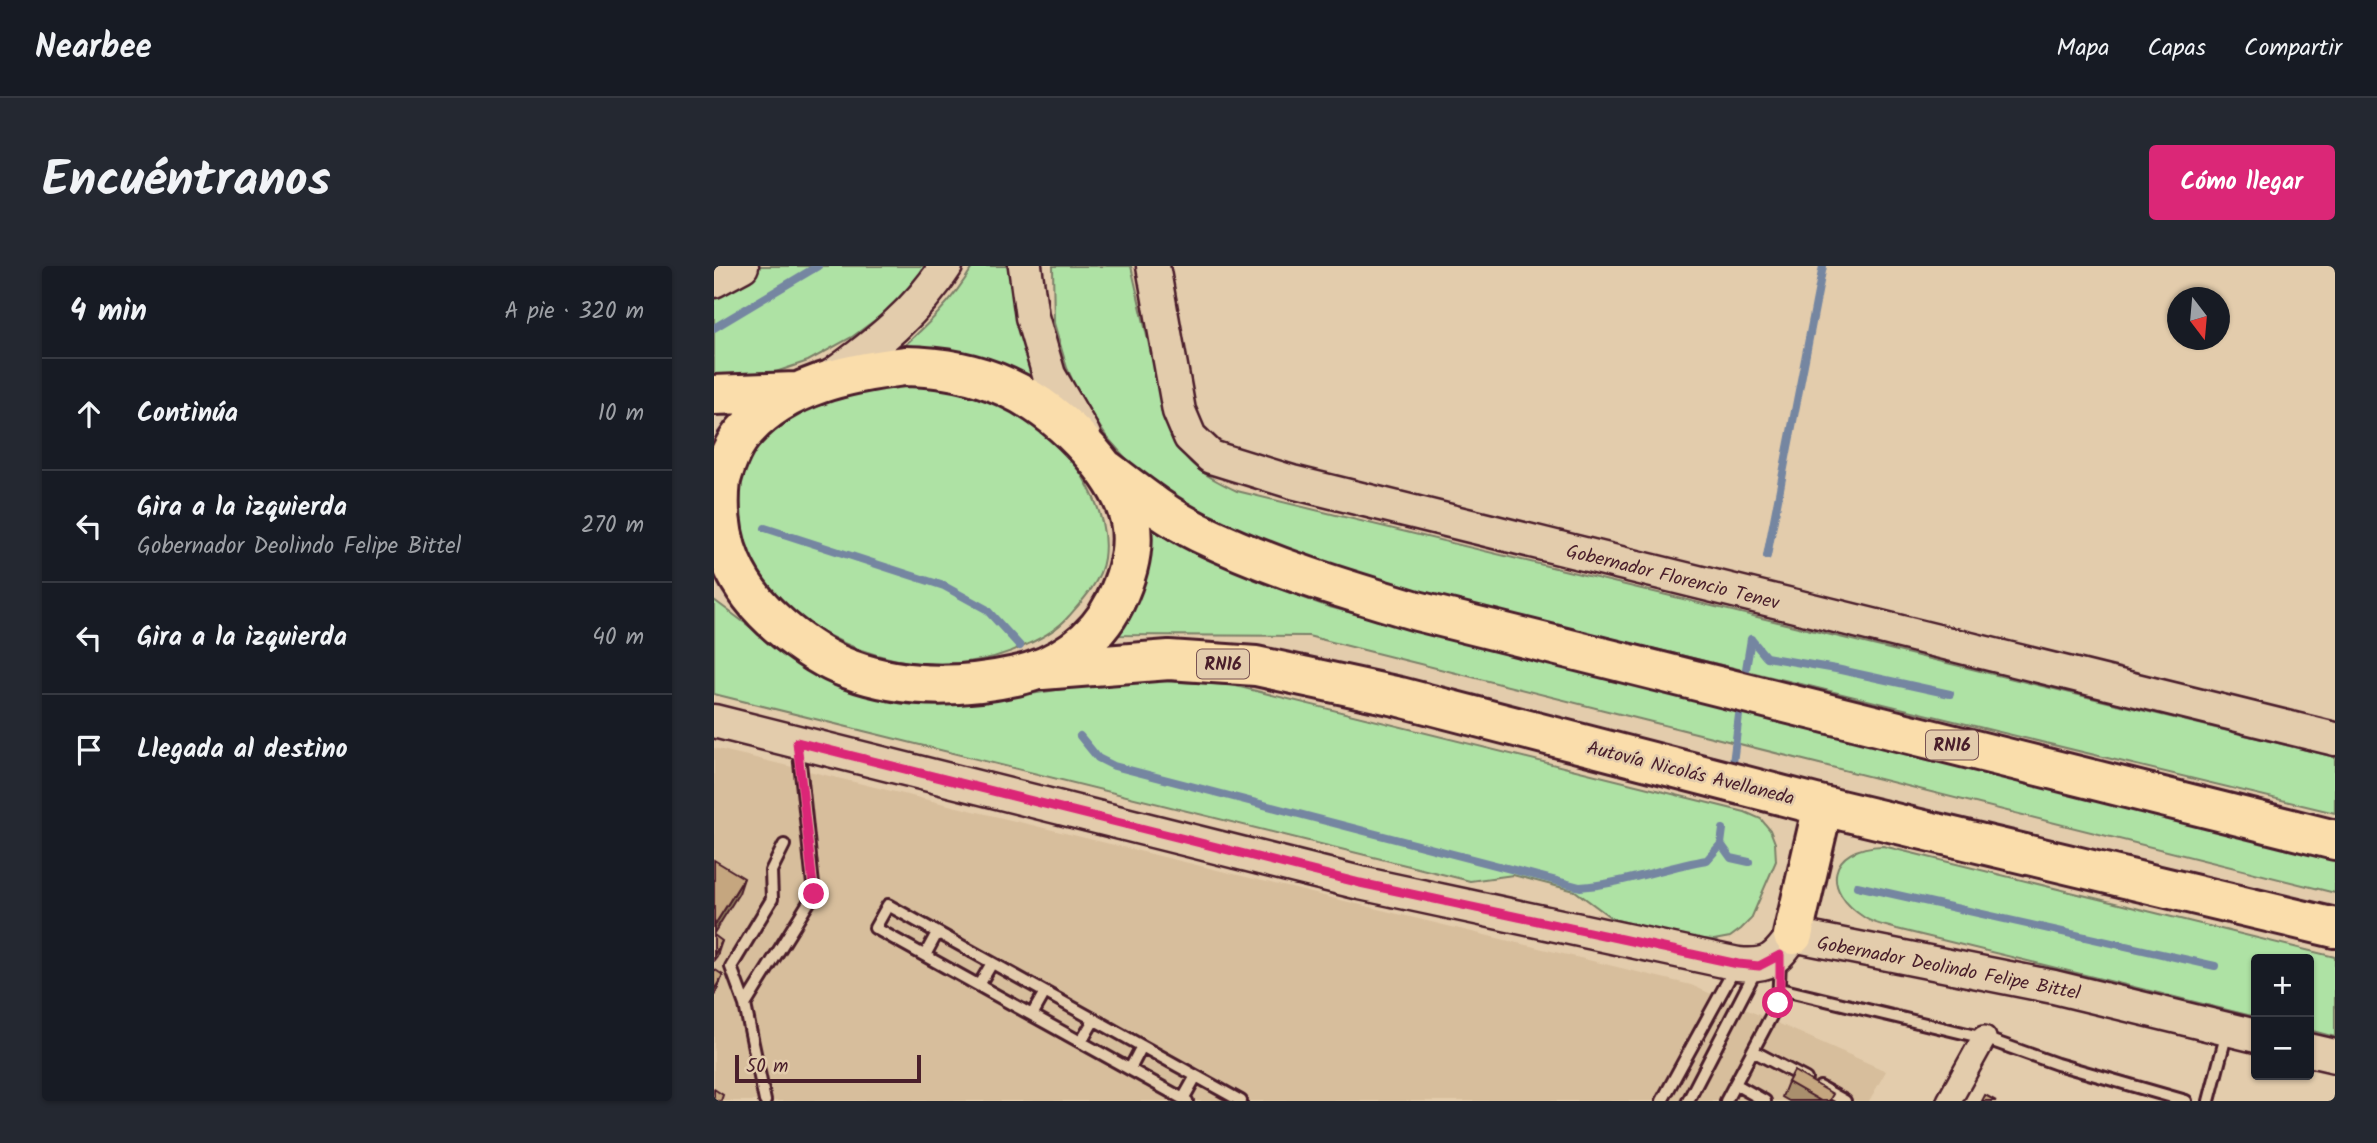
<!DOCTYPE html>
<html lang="es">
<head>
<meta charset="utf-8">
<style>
	body { margin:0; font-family:Kalam,sans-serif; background:#242831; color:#f1f3f6 }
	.controls { position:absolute; right:21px; bottom:21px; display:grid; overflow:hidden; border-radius:7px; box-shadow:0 2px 5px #0004 }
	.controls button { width:63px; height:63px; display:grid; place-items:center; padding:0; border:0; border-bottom:2px solid #363941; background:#171b24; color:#f1f3f6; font:35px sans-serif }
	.compass { position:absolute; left:1453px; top:21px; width:63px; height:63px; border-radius:50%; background:#171b24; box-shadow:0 2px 5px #0004; rotate:164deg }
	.scale { position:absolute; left:21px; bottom:18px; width:186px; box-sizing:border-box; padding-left:7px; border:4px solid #4a1f2b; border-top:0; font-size:19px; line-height:24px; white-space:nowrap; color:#4a1f2b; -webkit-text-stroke:5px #e3ccac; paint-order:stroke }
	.stop { position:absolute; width:21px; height:21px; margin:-16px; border:5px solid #db2777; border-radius:50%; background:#fff }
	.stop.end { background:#db2777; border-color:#fff; box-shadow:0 2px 7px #0008 }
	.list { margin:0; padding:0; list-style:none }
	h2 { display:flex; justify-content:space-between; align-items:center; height:91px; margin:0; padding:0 28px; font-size:30px }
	h2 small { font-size:23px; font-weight:400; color:#9ea1a6 }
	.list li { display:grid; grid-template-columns:46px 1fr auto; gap:21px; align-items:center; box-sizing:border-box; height:112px; padding:0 28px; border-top:2px solid #363941 }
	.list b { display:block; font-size:26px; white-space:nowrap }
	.list p { margin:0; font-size:23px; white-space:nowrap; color:#9ea1a6 }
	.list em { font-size:23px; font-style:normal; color:#9ea1a6 }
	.icon { flex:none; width:38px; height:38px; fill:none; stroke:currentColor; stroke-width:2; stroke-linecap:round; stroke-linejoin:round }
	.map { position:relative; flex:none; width:1621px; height:835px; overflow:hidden; border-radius:7px }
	header { display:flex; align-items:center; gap:42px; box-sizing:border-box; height:98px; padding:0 35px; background:#171b24; border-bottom:2px solid #363941 }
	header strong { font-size:33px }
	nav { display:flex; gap:38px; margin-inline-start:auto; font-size:24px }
	.intro { display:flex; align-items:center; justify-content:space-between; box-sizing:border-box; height:168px; padding:0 42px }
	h1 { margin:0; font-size:49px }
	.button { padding:18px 32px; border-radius:7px; background:#db2777; color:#fff; font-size:24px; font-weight:700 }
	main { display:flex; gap:42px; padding:0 42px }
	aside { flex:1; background:#171b24; border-radius:7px; box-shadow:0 2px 5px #0004 }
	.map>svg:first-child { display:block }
	.built { fill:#d7be9c }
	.green { fill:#aee2a4; stroke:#7c8068; stroke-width:2 }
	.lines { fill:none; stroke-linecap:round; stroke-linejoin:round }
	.stream { stroke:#7586a1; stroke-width:8 }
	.lane-casing { stroke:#4a1f2b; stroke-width:16 }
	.street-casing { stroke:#4a1f2b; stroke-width:28 }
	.secondary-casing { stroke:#4a1f2b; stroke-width:37 }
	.highway-casing { stroke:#4a1f2b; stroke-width:44 }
	.lane { stroke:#e3ccac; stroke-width:10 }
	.street { stroke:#e3ccac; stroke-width:23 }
	.secondary { stroke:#e3ccac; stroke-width:32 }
	.highway { stroke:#faddab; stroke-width:38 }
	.wall { fill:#a98f6d; stroke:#4a1f2b; stroke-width:2 }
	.shaded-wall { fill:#8a7459; stroke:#4a1f2b; stroke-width:2 }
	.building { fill:#c5a67f; stroke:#4a1f2b; stroke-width:2 }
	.route { stroke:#db2777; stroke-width:9 }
	.labels { text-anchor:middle; stroke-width:5; stroke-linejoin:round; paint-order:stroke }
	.shield { fill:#e3ccac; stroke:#785352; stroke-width:2 }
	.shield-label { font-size:18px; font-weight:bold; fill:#4a1f2b }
	.street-label { font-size:19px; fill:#4a1f2b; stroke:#e3ccac }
</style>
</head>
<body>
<header>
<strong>Nearbee</strong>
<nav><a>Mapa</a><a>Capas</a><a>Compartir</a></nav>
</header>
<div class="intro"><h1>Encuéntranos</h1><a class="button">Cómo llegar</a></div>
<main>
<aside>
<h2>4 min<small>A pie · 320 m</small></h2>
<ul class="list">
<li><svg class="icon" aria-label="ahead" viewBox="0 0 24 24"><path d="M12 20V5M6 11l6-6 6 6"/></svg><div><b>Continúa</b></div><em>10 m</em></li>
<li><svg class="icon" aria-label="left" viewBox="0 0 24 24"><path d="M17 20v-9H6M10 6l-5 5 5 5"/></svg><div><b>Gira a la izquierda</b><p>Gobernador Deolindo Felipe Bittel</p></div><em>270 m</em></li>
<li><svg class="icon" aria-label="left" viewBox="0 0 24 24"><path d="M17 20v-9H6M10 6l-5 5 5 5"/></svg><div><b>Gira a la izquierda</b></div><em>40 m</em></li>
<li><svg class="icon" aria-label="arrive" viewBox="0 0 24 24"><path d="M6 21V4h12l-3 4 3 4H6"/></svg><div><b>Llegada al destino</b></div></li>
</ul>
</aside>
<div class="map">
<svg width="1621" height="835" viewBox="0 0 1621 835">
	<rect width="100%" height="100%" fill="#e3ccac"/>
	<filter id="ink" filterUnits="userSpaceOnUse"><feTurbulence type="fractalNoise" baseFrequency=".0143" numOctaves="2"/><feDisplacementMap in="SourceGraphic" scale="14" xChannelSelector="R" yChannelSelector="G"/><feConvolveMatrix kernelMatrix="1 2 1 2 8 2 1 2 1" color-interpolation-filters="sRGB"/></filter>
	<g filter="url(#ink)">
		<!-- built -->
		<path class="built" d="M0 482 977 719 1172 805 1155 835H0Z"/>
		<!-- green -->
		<path class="green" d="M44 0H217L180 40 138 71 94 95 50 110 0 118V26Z
			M259 0H297L327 128 179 90C210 62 238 37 259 0Z
			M339 0H417L453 158C470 197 484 207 523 225L1621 491V547L652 313 583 292 466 236 422 204 392 170 366 131 353 102 340 57Z
			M169 117C193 118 220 117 243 122 262 126 295 139 311 150 354 177 397 240 390 292 387 315 370 333 355 350 344 363 328 372 312 379 232 418 123 394 63 330 55 322 45 312 39 302 27 277 24 257 24 230 24 198 37 185 58 162 62 158 67 151 73 147 80 143 90 142 98 139 122 132 145 124 169 117Z
			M418 241 503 293 557 320 615 341 1621 593V627L594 370 390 369Z
			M0 334 75 390 196 436 220 438 258 437 388 417 446 415 518 419 1031 546 1047 553 1056 564 1061 577 1062 595 1037 653 1027 663 1016 671 1000 674 978 672 899 653 861 625 799 609 756 615 0 428Z
			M1169 580 1621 691V771L1595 764V693H1542V751L1183 663C1173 660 1160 658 1151 652 1106 624 1114 581 1169 580Z"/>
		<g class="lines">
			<!-- stream -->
			<path class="stream" d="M0 62 104 0
				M51 262 230 320 272 343 306 380
				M1053 290 1109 0
				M1037 373 1052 391 1122 403 1236 428
				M1031 409 1037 373
				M366 470 384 492 400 500 866 621C910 618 950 601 993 594L1007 578 1009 563
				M1018 505 1025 449
				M1007 578 1017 592 1035 596
				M1143 620 1501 700"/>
			<!-- lane casing -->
			<g class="lane-casing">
				<path id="lane" d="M211 689 223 667
					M265 719 278 697
					M1066 723 1270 772 1343 798 1472 835
					M31 739 17 701 58 633 57 605 70 579
					M318 749 331 726
					M367 776 380 754
					M1039 785 1092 813
					M416 803 428 780
					M1021 818 1051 835
					M1106 821 1131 835
					M469 833 482 810
					M51 835 31 739 100 628 84 478
					M473 835 161 662 174 639 527 835
					M948 835 1022 700
					M974 835 1042 704
					M1012 835 1064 737 1066 695
					M1495 835 1513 766"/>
			</g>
			<!-- street casing -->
			<g class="street-casing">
				<path id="street" d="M1235 835 1270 772"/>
			</g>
			<!-- secondary casing -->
			<g class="secondary-casing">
				<path id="secondary" d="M311 0 318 51 335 109 370 169
					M439 0 465 145 476 171 497 191 578 216 1621 473
					M0 15 28 0
					M118 110C161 79 203 46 232 0
					M0 455 646 617 1024 698C1054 701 1062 694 1079 669L1340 721 1542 770
					M1595 784 1621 790"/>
			</g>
			<!-- highway casing -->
			<g class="highway-casing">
				<path id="highway" d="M191 100C267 101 324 127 375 184 420 235 431 273 401 336 382 375 343 401 302 410 247 422 189 423 135 403 110 394 87 378 67 361 21 322 0 276 7 214 12 196 19 177 33 163 73 119 134 107 191 100Z
					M0 129 82 126
					M393 204C423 227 453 251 486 267 556 301 629 323 703 345L1621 574
					M328 404 455 394 542 400 686 431 1109 540 1621 662
					M1079 669 1109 540"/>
			</g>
			<!-- lane -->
			<use href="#lane" class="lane"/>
			<!-- street -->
			<use href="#street" class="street"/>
			<!-- secondary -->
			<use href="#secondary" class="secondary"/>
			<!-- highway -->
			<use href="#highway" class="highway"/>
		</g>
		<!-- wall -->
		<path class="wall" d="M1074 816 1117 835H1075L1068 831Z"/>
		<!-- shaded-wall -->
		<path class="shaded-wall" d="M30 612 25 627 0 667V660Z
			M8 675 3 690 0 694V689Z
			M9 709 3 724 0 730V724Z"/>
		<!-- building -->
		<path class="building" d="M0 594 30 612 0 660Z
			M0 669 8 675 0 689Z
			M0 703 9 709 0 724Z
			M1080 805 1119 828 1115 835H1107L1074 816Z
			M0 823 9 829 7 835H0Z
			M1271 829 1282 835H1268Z"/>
	</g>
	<g class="lines" filter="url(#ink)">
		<!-- route -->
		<path class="route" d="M100 628 83 476 646 617 1024 698 1045 700 1066 689V723L1064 737"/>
	</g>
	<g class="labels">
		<!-- shield labels -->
		<g class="shield">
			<rect x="483" y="383.5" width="52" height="29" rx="5"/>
			<rect x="1212" y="464.5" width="52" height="29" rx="5"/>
		</g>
		<g class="shield-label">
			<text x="509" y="404">RN16</text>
			<text x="1238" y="485">RN16</text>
		</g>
		<!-- street labels -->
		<g class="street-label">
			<text transform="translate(959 310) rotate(14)" y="7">Gobernador Florencio Tenev</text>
			<text transform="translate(977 506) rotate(14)" y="7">Autovía Nicolás Avellaneda</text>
			<text transform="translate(1235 701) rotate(11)" y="7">Gobernador Deolindo Felipe Bittel</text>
		</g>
	</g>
</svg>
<div class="controls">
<button>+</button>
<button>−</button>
</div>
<svg class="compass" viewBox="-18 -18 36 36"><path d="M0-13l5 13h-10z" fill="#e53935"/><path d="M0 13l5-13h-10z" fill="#9ea1a6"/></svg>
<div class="scale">50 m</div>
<div class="stop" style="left:1064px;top:737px"></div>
<div class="stop end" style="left:100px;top:628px"></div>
</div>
</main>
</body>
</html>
